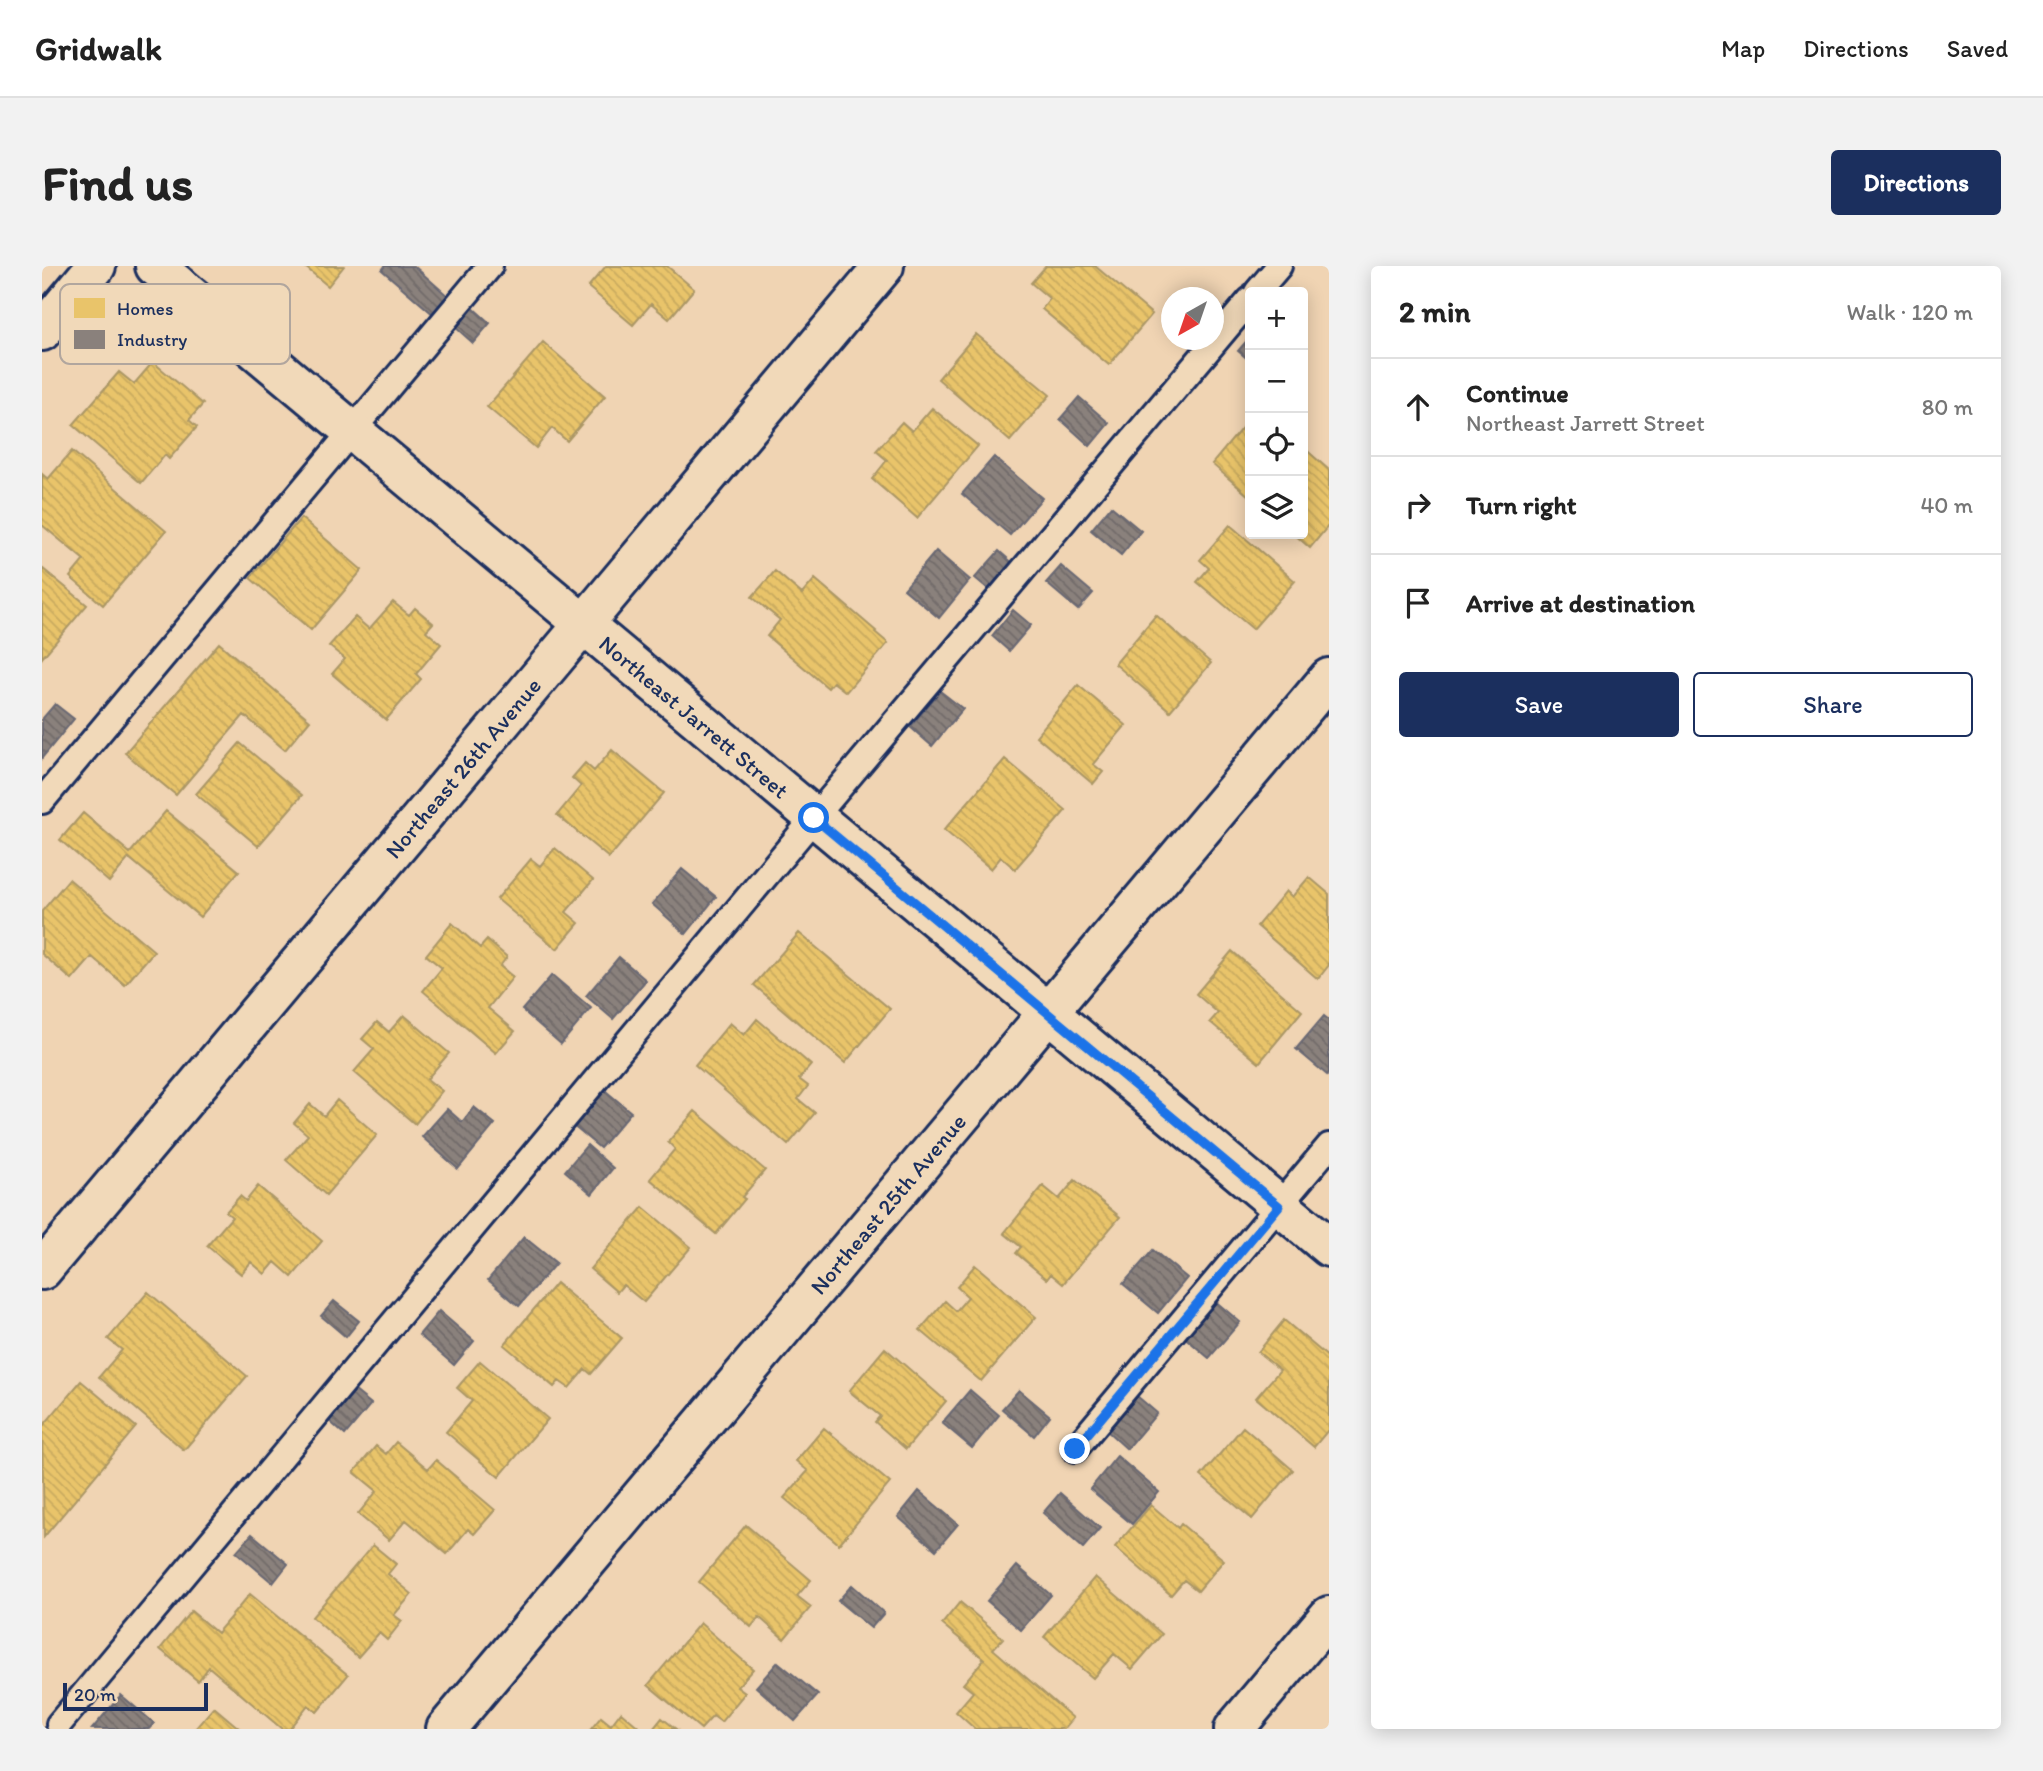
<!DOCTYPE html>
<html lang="en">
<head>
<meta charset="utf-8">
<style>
	body { margin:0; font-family:Itim,sans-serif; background:#f2f2f2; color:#222 }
	.controls { position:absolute; right:21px; top:21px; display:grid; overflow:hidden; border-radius:7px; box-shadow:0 4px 18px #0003 }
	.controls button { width:63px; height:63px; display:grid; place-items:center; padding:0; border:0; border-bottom:2px solid #e0e0e0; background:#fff; color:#222; font:35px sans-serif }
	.compass { position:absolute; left:1119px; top:21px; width:63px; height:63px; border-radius:50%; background:#fff; box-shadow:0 4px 18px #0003; rotate:220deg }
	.scale { position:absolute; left:21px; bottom:18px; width:145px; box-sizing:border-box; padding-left:7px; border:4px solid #1b2f5e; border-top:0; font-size:19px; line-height:24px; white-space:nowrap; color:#1b2f5e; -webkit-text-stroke:5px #f1d9b9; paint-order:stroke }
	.stop { position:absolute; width:21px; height:21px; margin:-16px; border:5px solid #1a73e8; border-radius:50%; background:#fff }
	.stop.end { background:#1a73e8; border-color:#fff; box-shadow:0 2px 7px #0008 }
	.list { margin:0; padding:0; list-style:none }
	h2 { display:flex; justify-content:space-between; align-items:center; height:91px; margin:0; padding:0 28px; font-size:30px }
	h2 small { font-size:23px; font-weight:400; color:#767676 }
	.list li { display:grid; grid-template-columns:46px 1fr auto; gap:21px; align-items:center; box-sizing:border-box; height:98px; padding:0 28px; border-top:2px solid #e0e0e0 }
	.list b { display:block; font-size:26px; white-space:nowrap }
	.list p { margin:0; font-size:23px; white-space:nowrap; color:#767676 }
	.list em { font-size:23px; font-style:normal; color:#767676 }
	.actions { display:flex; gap:14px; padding:21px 28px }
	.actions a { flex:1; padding:16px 0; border:2px solid #1b2f5e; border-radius:7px; text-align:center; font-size:24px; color:#1b2f5e }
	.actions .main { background:#1b2f5e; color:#fff }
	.icon { flex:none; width:38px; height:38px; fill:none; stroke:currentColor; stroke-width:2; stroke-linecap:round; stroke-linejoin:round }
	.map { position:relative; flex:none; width:1287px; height:1463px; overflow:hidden; border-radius:7px }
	header { display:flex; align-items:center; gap:42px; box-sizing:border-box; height:98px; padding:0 35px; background:#fff; border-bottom:2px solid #e0e0e0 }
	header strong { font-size:33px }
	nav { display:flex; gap:38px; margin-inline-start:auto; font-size:24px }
	.intro { display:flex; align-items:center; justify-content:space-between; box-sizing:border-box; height:168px; padding:0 42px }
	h1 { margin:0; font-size:49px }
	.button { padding:18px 32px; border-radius:7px; background:#1b2f5e; color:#fff; font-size:24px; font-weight:700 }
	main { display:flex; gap:42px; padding:0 42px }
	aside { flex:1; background:#fff; border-radius:7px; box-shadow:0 4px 18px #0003 }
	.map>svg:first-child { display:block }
	.homes { fill:url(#homes-back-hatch); stroke:#ab9766; stroke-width:2 }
	.industry { fill:url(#industry-back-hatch); stroke:#696873; stroke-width:2 }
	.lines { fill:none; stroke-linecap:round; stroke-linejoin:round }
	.lane-casing { stroke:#1b2f5e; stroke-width:30 }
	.street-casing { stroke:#1b2f5e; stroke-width:44 }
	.lane { stroke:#f1d9b9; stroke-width:24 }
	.street { stroke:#f1d9b9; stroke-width:38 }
	.route { stroke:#1a73e8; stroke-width:9 }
	.labels { text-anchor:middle; stroke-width:7; stroke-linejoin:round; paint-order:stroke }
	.street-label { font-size:23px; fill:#1b2f5e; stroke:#f1d9b9 }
	.key { fill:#f1d9b9; stroke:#b1a69e; stroke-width:2 }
	.key-label { font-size:19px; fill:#1b2f5e }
</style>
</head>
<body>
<header>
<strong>Gridwalk</strong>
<nav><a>Map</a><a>Directions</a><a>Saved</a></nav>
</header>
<div class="intro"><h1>Find us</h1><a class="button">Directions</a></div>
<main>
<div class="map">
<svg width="1287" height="1463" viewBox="0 0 1287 1463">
	<defs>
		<pattern id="homes-back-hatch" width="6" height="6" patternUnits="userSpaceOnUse" patternTransform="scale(1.75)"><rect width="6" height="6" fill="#e9c46a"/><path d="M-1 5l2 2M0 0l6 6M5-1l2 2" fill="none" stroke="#c7a95e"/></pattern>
		<pattern id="industry-back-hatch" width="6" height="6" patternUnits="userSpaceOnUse" patternTransform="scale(1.75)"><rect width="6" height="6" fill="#8a817c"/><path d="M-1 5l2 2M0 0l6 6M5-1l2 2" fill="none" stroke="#706a69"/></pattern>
	</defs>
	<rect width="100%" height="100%" fill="#f0d4b3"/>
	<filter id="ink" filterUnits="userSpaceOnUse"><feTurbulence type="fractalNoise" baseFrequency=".0143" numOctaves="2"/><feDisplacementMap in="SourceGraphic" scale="14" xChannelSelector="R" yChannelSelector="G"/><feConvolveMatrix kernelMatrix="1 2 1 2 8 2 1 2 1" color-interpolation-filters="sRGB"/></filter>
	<g filter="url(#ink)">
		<!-- homes -->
		<path class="homes" d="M262 0H302L286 20Z
			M564 0H625L652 23 627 53 609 38 591 59 546 21Z
			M1004 0H1053L1110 48 1067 99 1000 43 1008 33 989 17Z
			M934 68 1008 129 968 175 896 113Z
			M501 76 563 130 525 175 510 162 494 182 445 141Z
			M111 96 161 138 147 154 155 161 127 193 123 189 99 217 31 159 77 106 92 118Z
			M890 142 936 180 875 252 830 213 845 194 834 185 860 156 870 165Z
			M1208 152V231L1170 198Z
			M1261 181 1287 204V259L1268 282 1252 268H1261Z
			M30 185 124 265 61 339 28 311 42 294 0 259V208L6 213Z
			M259 252 320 304 269 364 208 312Z
			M1188 259 1253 315 1211 363 1155 316 1167 302 1158 294Z
			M0 302 45 339 0 392Z
			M733 305 760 328 773 313 834 365 833 366 846 377 804 426 791 416 786 422 725 370 738 354 710 331Z
			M351 336 367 349 373 342 391 357 384 365 399 378 374 408 379 413 344 454 290 408 303 393 287 380 313 351 327 363Z
			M1114 349 1169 397 1128 445 1073 398Z
			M177 377 268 454 243 484 202 449 134 529 83 487Z
			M1036 419 1084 459 1051 498 1061 506 1051 518 994 470Z
			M198 477 260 529 216 580 154 528Z
			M570 484 622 527 567 592 515 549 539 520 530 512 543 497 552 505Z
			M963 493 1024 544 973 603 959 591 949 603 902 564Z
			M124 545 197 605 158 651 87 592 67 616 18 574 41 547 88 587Z
			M513 582 551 614 524 646 537 657 515 683 455 633 489 593 498 600Z
			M1267 611 1287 628V699L1276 713 1215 660 1244 625 1250 631Z
			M27 613 112 685 83 719 50 691 30 714 0 688V645Z
			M410 657 438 682 445 674 465 691 458 700 471 711 446 742 473 765 454 787 381 725 400 702 384 689Z
			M757 667 848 743 803 797 712 719Z
			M1190 685 1260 745 1217 797 1168 756 1176 747 1154 728Z
			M362 749 407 787 385 813 400 825 373 858 312 806 332 783 320 773 335 756 347 766Z
			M715 753 769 799 757 813 766 820 756 833 773 847 746 879 653 799 688 757 702 769Z
			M295 834 335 869 284 929 244 894 266 869 252 857 268 838 282 850Z
			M653 845 723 904 700 931 703 933 674 968 608 913 633 883 626 876Z
			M1033 914 1078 951 1021 1018 1009 1008 1005 1013 974 987 979 981 962 967 1001 920 1017 933Z
			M216 920 280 975 250 1011 233 996 223 1008 209 996 199 1008 165 980 190 951 184 946 198 930 204 935Z
			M601 941 649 981 602 1036 581 1019 575 1026 548 1003Z
			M933 999 994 1051 939 1115 878 1064 903 1035 914 1045 926 1031 915 1021Z
			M514 1017 580 1072 549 1108 543 1103 527 1122 517 1115 512 1121 462 1079Z
			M106 1026 205 1110 142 1184 57 1111 80 1084 66 1073Z
			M1242 1054 1287 1092V1163L1272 1181 1214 1132 1238 1104 1216 1086Z
			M843 1082 904 1135 864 1183 833 1156 838 1150 807 1125Z
			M438 1095 506 1153 457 1211 404 1166 430 1135 415 1122Z
			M39 1115 94 1161 2 1271 0 1161Z
			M1201 1161 1251 1204 1210 1253 1159 1210Z
			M782 1162 848 1217 797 1278 742 1232 766 1205 754 1195Z
			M354 1176 386 1203 394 1194 453 1244 432 1268 426 1263 405 1288 364 1254 347 1274 316 1248 335 1225 312 1206 334 1180 344 1188Z
			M1109 1239 1136 1262 1139 1258 1182 1294 1156 1325 1142 1314 1129 1329 1073 1281Z
			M704 1259 769 1314 755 1330 769 1341 742 1373 717 1351 709 1361 657 1316Z
			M331 1279 354 1298 346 1308 370 1328 352 1349 360 1355 345 1374 337 1367 316 1391 270 1351Z
			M1053 1311 1120 1368 1090 1403 1072 1388 1051 1412 1002 1371Z
			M208 1328 306 1409 275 1446 266 1439 247 1463H240L167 1401 156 1415 118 1383 149 1345 175 1367Z
			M918 1336 961 1372 951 1383 1031 1452 1022 1463H933L914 1446 931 1426 921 1418 942 1393 900 1358Z
			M658 1357 711 1403 695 1421 703 1427 679 1456 671 1450 659 1463 606 1419Z
			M172 1441 198 1463H153Z
			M579 1446 599 1463H549L559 1451 569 1459Z
			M620 1452 634 1463H611Z"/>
		<!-- industry -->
		<path class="industry" d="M343 0H372L407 31 392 49 340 4Z
			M430 41 448 57 431 77 413 61Z
			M1208 71V95L1196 85Z
			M1037 131 1067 157 1048 180 1018 153Z
			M952 191 1000 232 968 269 920 228Z
			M1069 240 1099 265 1079 289 1049 264Z
			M894 285 928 314 897 352 862 323Z
			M957 285 973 299 950 326 933 312Z
			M1019 300 1051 327 1036 344 1004 317Z
			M971 344 989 359 967 385 950 370Z
			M898 425 921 443 890 480 868 461Z
			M13 438 32 453 0 492V453Z
			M640 603 674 631 644 668 610 638Z
			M577 691 604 714 571 753 544 730Z
			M510 709 549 742 519 778 480 744Z
			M1282 750 1287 754V806L1285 809 1254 783Z
			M559 821 589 846 558 882 529 858Z
			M432 841 453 858 416 903 380 871 405 843 420 856Z
			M545 879 571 902 550 928 523 905Z
			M482 971 514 997 477 1040 446 1014Z
			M1111 984 1145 1012 1116 1047 1081 1018Z
			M1172 1034 1198 1056 1167 1092 1141 1070Z
			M292 1035 317 1055 304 1071 279 1050Z
			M397 1045 432 1075 412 1099 377 1069Z
			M312 1124 329 1138 303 1169 286 1154Z
			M928 1124 957 1149 930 1182 900 1157Z
			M977 1124 1008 1150 992 1170 960 1143Z
			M1095 1130 1115 1147 1085 1183 1065 1165Z
			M1075 1190 1117 1226 1090 1258 1048 1223Z
			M877 1225 916 1258 894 1284 856 1251Z
			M1018 1227 1058 1262 1041 1282 1001 1247Z
			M210 1268 246 1298 231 1317 194 1286Z
			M975 1300 1009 1329 979 1364 945 1335Z
			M810 1319 842 1347 829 1362 796 1335Z
			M736 1396 776 1429 753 1455 714 1421Z
			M79 1429 112 1457 107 1463H50Z"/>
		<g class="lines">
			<!-- lane casing -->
			<g class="lane-casing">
				<path id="lane" d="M1215 26 1237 0
					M0 535 448 0
					M1033 1183 1287 880
					M17 1458 772 552 1208 34"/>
			</g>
			<!-- street casing -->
			<g class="street-casing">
				<path id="street" d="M113 0 1287 981
					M0 65 54 0
					M0 1004 842 0
					M404 1463 1287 412
					M1192 1463 1287 1350"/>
			</g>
			<!-- lane -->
			<use href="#lane" class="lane"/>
			<!-- street -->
			<use href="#street" class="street"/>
		</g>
	</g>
	<g class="lines" filter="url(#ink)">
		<!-- route -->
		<path class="route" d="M772 552 1237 940 1033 1183"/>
	</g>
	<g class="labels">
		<!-- street labels -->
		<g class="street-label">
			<text transform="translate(652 451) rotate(40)" y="8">Northeast Jarrett Street</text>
			<text transform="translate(421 502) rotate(-50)" y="8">Northeast 26th Avenue</text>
			<text transform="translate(846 938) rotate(-50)" y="8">Northeast 25th Avenue</text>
		</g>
	</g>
	<!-- legend -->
	<rect x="18" y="18" width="230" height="80" rx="10" class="key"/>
	<rect x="32" y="32" width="31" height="20" fill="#e9c46a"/>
	<rect x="32" y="64" width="31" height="19" fill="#8a817c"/>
	<g class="key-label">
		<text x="75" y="49">Homes</text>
		<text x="75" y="80">Industry</text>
	</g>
</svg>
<div class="controls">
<button>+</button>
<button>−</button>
<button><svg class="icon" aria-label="locate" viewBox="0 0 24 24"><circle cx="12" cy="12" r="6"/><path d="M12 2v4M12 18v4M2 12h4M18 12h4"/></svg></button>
<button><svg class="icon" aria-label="layers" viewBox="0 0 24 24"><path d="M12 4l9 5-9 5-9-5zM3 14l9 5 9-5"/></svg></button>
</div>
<svg class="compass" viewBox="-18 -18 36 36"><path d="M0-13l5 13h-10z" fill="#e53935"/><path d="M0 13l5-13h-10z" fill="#767676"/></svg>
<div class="scale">20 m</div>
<div class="stop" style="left:772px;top:552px"></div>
<div class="stop end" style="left:1033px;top:1183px"></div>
</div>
<aside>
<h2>2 min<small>Walk · 120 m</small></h2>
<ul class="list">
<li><svg class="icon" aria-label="ahead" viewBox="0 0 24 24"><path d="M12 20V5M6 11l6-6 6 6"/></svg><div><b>Continue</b><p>Northeast Jarrett Street</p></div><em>80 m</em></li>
<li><svg class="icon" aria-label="right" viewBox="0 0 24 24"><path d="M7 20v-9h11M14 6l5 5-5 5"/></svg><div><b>Turn right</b></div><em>40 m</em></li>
<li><svg class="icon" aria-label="arrive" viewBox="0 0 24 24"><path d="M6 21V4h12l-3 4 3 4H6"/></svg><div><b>Arrive at destination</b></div></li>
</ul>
<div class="actions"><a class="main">Save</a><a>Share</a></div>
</aside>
</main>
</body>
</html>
